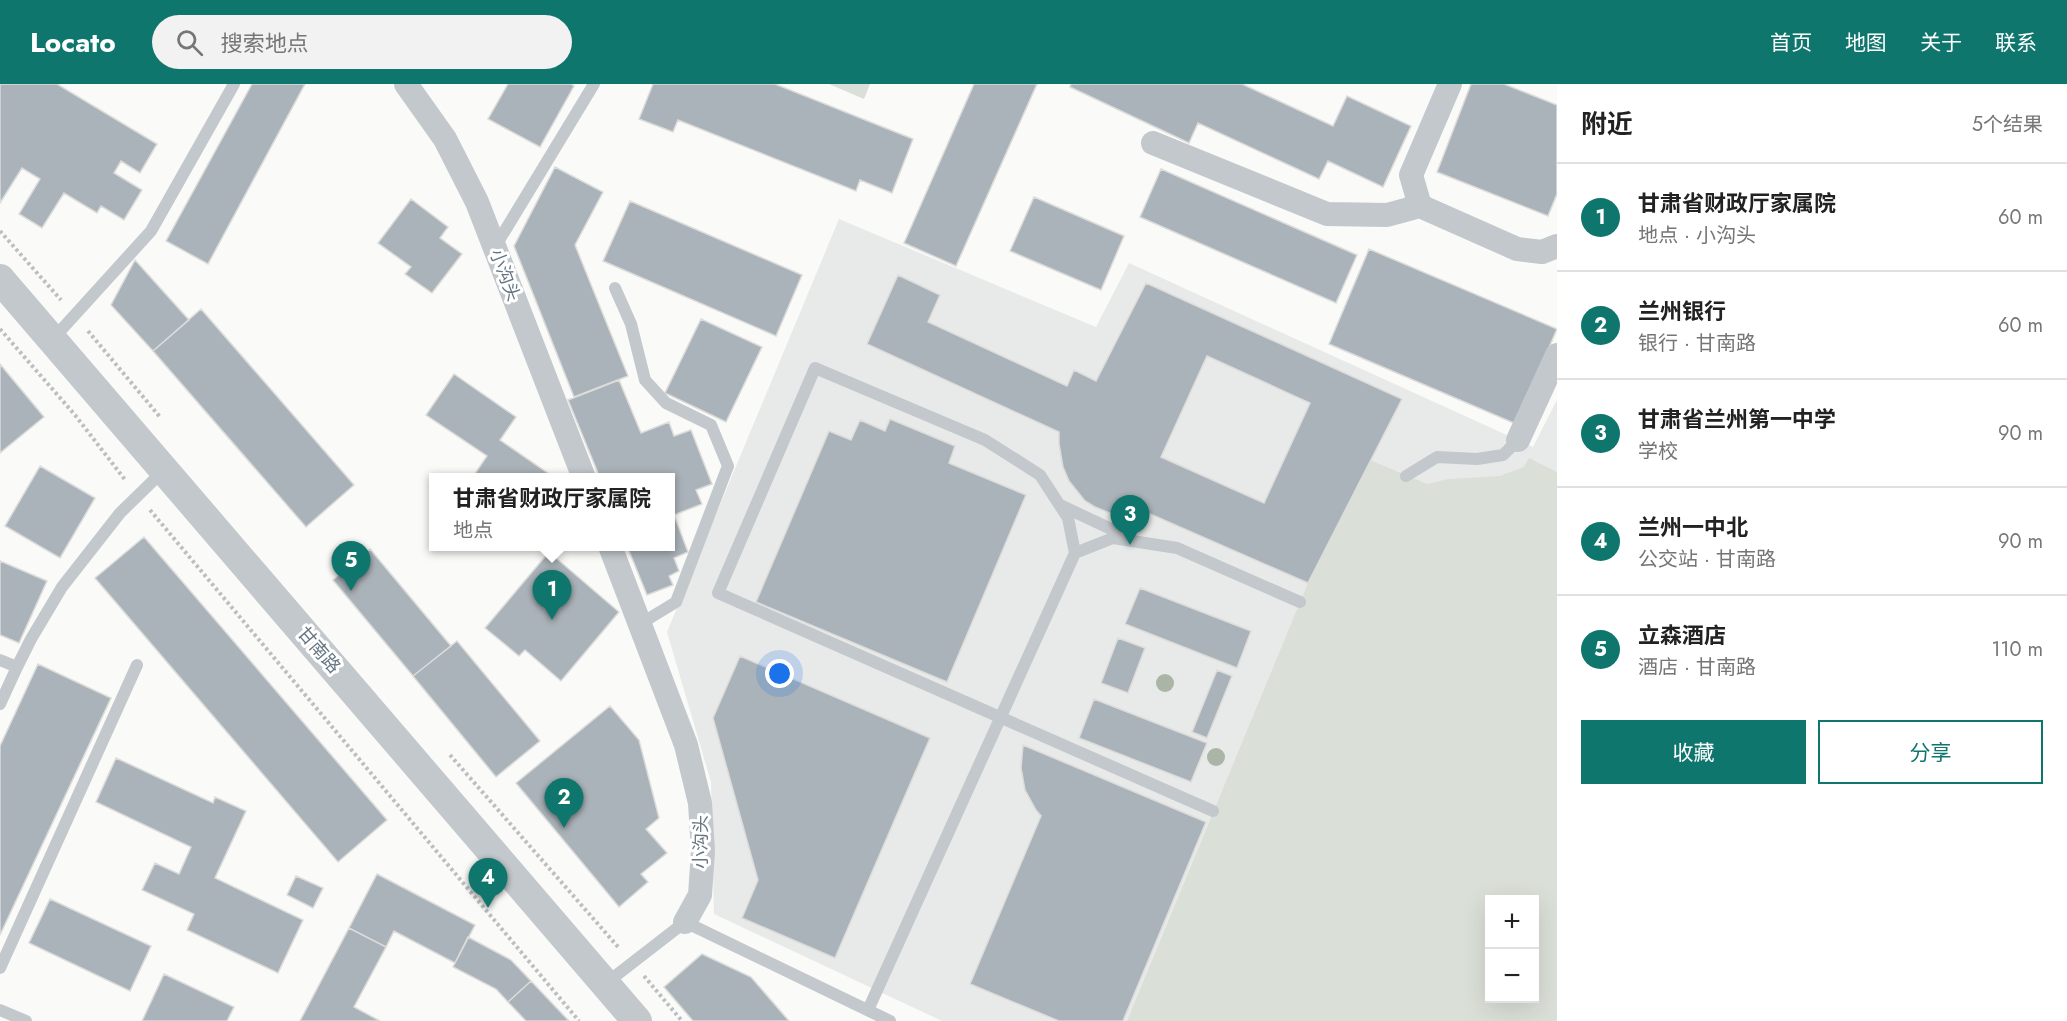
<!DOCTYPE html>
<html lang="zh">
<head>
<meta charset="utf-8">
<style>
	body { margin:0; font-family:Jost,"Noto Sans SC",sans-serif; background:#f2f2f2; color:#222 }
	.controls { position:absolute; right:18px; bottom:18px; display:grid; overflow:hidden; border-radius:0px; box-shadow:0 6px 24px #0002 }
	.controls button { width:54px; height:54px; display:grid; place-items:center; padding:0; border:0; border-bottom:2px solid #e0e0e0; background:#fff; color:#222; font:30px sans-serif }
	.you { position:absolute; left:780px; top:590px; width:21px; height:21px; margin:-15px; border:4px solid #fff; border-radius:50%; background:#1a73e8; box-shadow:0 0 0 9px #1a73e833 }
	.badge { display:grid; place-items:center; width:39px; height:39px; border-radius:50%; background:#0f766e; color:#fff; font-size:20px; font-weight:700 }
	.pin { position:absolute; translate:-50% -50px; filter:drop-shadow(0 2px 3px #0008) }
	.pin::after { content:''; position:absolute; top:32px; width:21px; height:18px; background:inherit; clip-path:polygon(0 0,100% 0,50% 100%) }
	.popup { position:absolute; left:429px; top:389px; width:246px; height:78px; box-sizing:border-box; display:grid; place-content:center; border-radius:0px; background:#fff; filter:drop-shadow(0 2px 4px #0005); font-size:20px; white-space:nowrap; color:#767676 }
	.popup b { font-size:22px; color:#222 }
	.popup::after { content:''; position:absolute; left:50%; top:100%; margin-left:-12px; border:12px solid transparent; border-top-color:#fff }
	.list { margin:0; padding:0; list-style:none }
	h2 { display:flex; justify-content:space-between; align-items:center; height:78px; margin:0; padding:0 24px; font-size:26px }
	h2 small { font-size:20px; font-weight:400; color:#767676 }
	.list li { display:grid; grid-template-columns:39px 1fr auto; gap:18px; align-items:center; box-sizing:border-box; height:108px; padding:0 24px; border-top:2px solid #e0e0e0 }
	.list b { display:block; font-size:22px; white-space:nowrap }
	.list p { margin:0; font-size:20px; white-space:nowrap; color:#767676 }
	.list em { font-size:20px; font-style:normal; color:#767676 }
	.actions { display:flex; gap:12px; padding:18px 24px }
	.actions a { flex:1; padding:14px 0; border:2px solid #0f766e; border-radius:0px; text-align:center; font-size:21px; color:#0f766e }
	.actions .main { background:#0f766e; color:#fff }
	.icon { flex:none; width:33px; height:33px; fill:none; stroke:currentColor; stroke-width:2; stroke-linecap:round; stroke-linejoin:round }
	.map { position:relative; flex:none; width:1557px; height:937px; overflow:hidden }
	header { display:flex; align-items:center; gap:36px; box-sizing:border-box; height:84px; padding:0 30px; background:#0f766e; color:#fff }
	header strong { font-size:28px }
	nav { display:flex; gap:33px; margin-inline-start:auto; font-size:21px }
	.search { width:420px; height:54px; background:#f2f2f2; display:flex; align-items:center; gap:15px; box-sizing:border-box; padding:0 21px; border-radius:33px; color:#767676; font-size:22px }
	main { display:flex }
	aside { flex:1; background:#fff }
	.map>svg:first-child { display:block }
	.built { fill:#e8e9e9; fill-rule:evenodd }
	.green { fill:#dadfd7; fill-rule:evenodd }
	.building { fill:#aab3b9; stroke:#dcdcda; stroke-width:1.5; fill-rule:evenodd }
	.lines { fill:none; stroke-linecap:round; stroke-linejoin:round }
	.path { stroke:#bbbfc2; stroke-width:4; stroke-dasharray:3 3; stroke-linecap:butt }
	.service { stroke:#c3c8cc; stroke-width:12 }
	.minor { stroke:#c3c8cc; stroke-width:24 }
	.tertiary { stroke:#c3c8cc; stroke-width:30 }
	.tree { fill:#aab4a7 }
	.labels { text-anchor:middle; stroke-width:6; stroke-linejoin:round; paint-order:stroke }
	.street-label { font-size:18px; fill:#657683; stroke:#fff }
</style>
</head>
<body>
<header>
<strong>Locato</strong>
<div class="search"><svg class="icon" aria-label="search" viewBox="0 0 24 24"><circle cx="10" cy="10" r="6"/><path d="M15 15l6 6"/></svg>搜索地点</div>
<nav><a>首页</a><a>地图</a><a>关于</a><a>联系</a></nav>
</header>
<main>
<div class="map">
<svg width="1557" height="937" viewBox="0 0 1557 937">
	<rect width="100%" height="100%" fill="#fafaf8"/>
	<!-- built -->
	<path class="built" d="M839 135 1096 243 1129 179 1533 363 1557 316V937H942L714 830 711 698 667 548ZM1490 816H1534V914H1490Z"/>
	<!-- green -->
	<path class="green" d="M829 0H870L864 15Z
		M1529 374 1557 388V937H1127L1308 499 1370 376 1427 400 1448 395 1500 392 1524 383ZM1490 816H1534V914H1490Z"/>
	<!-- building -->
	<path class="building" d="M0 0H57L157 60 140 89 121 77 114 89 142 106 124 136 101 122 97 129 64 109 42 144 19 130 40 95 22 84 0 119Z
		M252 0H305L208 180 166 157Z
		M508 0H571L574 2 540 63 488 35Z
		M653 0H775L913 55 892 109 860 96 856 107 678 36 673 48 639 35Z
		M974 0H1037L956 182 904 159Z
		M1071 0H1242L1333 42 1347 12 1411 42 1383 103 1328 77 1319 95 1198 39 1189 59 1070 3Z
		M1471 0H1504L1557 21V110L1548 132 1437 88Z
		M555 83 603 108 575 161 628 292 574 313 514 162Z
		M1161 85 1357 171 1336 219 1140 133Z
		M1034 113 1124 152 1101 206 1010 167Z
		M411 115 448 143 440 154 462 170 432 209 405 190 411 183 378 159Z
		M630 117 802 191 776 252 603 177Z
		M1369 165 1557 245 1516 340 1329 260Z
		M135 176 189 236 153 267 111 221Z
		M898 191 940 211 928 238 1067 302 1074 286 1096 297 1146 199 1402 315 1308 499 1132 422 1117 432 1095 423 1085 417 1069 397 1063 383 1059 360V348L867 260ZM1207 272 1310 319 1264 419 1161 373Z
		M201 225 354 401 306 443 153 267Z
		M701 235 762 263 726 338 665 309Z
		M0 280 44 333 0 369Z
		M454 290 516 333 500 356 555 394H472L487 372 426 331Z
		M619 296 641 349 669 338 674 352 691 346 712 400 696 406 702 420 674 431 688 468 674 474 679 487 669 492 673 501 647 511 627 462H670V394H600L568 316Z
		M890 335 955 362 949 379 1026 411 947 598 756 518 829 347 851 356 860 336 885 347Z
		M40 382 95 414 60 474 5 442Z
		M144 453 387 736 338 778 95 494Z
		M370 465 451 562 413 592 333 496Z
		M549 468 619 528 561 597 525 566 519 572 485 544Z
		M0 477 47 497 19 559 0 551Z
		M1140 504 1251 547 1237 584 1125 540Z
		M1118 554 1145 564 1128 609 1101 599Z
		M457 557 540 657 496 693 413 592Z
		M740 572 930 654 835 874 742 834 758 796 713 634Z
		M38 580 111 614 0 851V662Z
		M1217 586 1232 592 1207 654 1192 648Z
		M1094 615 1207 659 1191 698 1079 654Z
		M610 622 639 656 659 734 646 745 667 769 641 790 648 798 619 823 516 699Z
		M1023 661 1206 738 1123 937H1059L970 900 1041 732 1036 726 1025 706 1021 684Z
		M116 674 213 719 215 713 246 727 215 794 303 836 278 889 187 846 194 830 142 806 155 779 179 790 191 763 96 718Z
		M377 790 475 841 455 879 394 847 386 863 349 844Z
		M296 792 323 804 313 824 287 811Z
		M50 815 151 862 130 907 29 859Z
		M349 844 386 863 354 923 380 937H300Z
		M468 853 511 876 531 897 508 918 496 905 453 883Z
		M702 870 751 893 789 937H693L664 903Z
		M164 890 234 923 227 937H142Z
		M531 897 569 937H526L508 918Z"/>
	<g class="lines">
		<!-- path -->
		<path class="path" d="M0 147 61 216
			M0 245 75 331 126 397
			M88 247 160 333
			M150 426 579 937
			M450 671 619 864
			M644 892 682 937"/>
		<!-- service -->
		<path class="service" d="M495 163 594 0
			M615 204 631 240 645 296 666 319 711 341 728 382 676 518 640 540
			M52 256 151 147 234 0
			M1406 392 1437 373 1477 375 1503 371 1518 356
			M1060 421 1126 452
			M1075 469 1113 454 1177 464 1300 518
			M0 576 17 583 0 620
			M17 583 31 555 62 503 120 429 163 387
			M0 884 137 581
			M605 900 685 838 890 937
			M0 926 26 937
			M868 926 1075 469 1068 434 1040 391 985 356 815 284 718 509 1213 727"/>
		<!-- minor -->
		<path class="minor" d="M406 0 445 55 477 118 584 394
			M1450 0 1411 91 1420 122 1517 165 1542 168 1557 162
			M1153 59 1327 130 1387 131 1420 122
			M1518 356 1557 271
			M610 462 686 661 700 719 703 767 700 811 685 838"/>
		<!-- tertiary -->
		<path class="tertiary" d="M0 195 637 937"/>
	</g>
	<!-- trees -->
	<g class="tree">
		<circle cx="1165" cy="599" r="9"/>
		<circle cx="1216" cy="673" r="9"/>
	</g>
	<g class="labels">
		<!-- street labels -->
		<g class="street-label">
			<text transform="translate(505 191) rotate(69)" y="6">小沟头</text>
			<text transform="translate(319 566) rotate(49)" y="6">甘南路</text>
			<text transform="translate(701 758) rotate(-90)" y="6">小沟头</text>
		</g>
	</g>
</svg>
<div class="controls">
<button>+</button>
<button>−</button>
</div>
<div class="you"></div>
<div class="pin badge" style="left:552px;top:536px">1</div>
<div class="popup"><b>甘肃省财政厅家属院</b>地点</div>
<div class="pin badge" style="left:564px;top:744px">2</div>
<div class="pin badge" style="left:1130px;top:461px">3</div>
<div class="pin badge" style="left:488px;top:824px">4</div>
<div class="pin badge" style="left:351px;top:507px">5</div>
</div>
<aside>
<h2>附近<small>5个结果</small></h2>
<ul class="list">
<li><span class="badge">1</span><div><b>甘肃省财政厅家属院</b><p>地点 · 小沟头</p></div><em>60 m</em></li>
<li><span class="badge">2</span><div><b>兰州银行</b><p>银行 · 甘南路</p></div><em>60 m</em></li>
<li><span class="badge">3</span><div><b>甘肃省兰州第一中学</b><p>学校</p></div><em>90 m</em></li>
<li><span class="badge">4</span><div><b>兰州一中北</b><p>公交站 · 甘南路</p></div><em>90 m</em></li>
<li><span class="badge">5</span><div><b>立森酒店</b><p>酒店 · 甘南路</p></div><em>110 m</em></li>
</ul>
<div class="actions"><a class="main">收藏</a><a>分享</a></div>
</aside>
</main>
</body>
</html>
